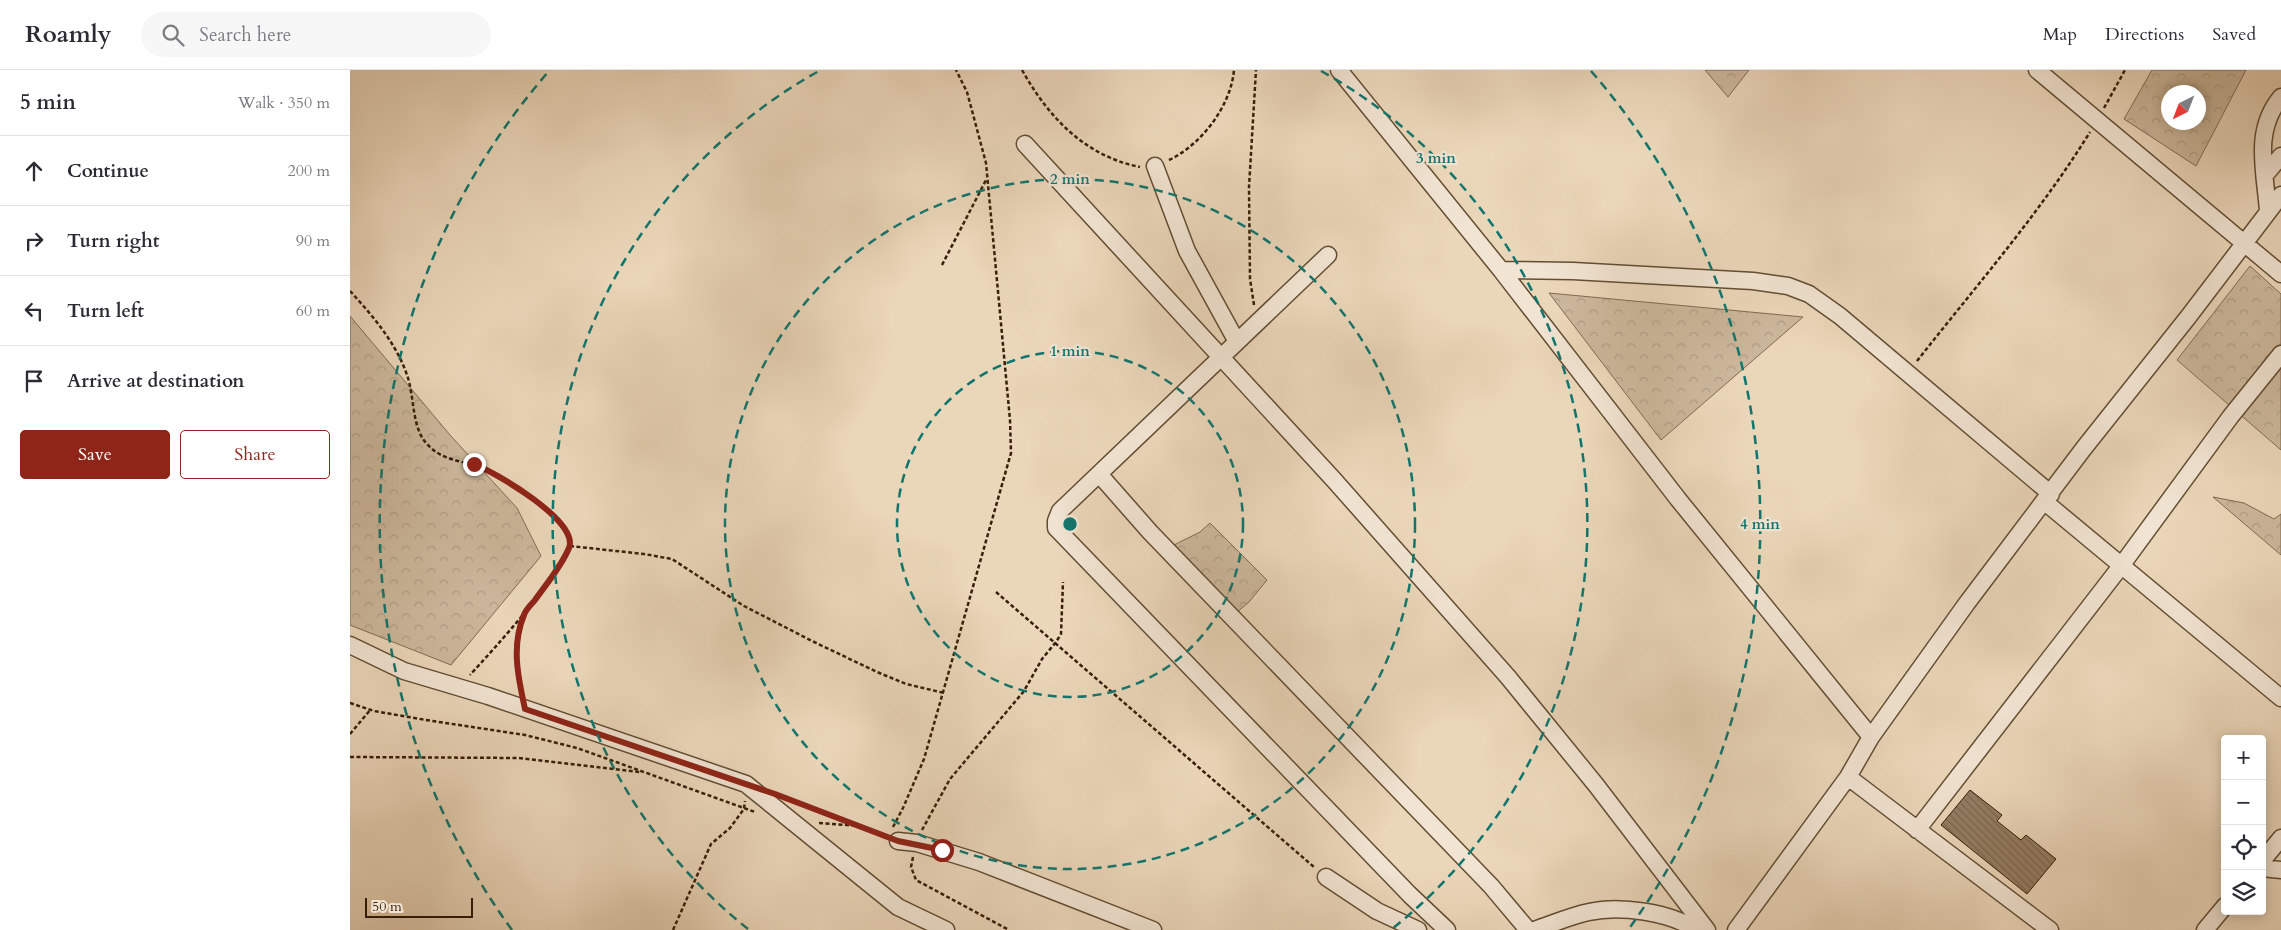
<!DOCTYPE html>
<html lang="en">
<head>
<meta charset="utf-8">
<style>
	body { margin:0; font-family:Cardo,serif; background:#f7f7f7; color:#2b2b33 }
	.controls { position:absolute; right:15px; bottom:15px; display:grid; overflow:hidden; border-radius:5px; box-shadow:0 2px 12px #0003 }
	.controls button { width:45px; height:45px; display:grid; place-items:center; padding:0; border:0; border-bottom:1px solid #e1e1e2; background:#fff; color:#2b2b33; font:25px sans-serif }
	.compass { position:absolute; left:1811px; top:15px; width:45px; height:45px; border-radius:50%; background:#fff; box-shadow:0 2px 12px #0003; rotate:222deg }
	.scale { position:absolute; left:15px; bottom:12px; width:108px; box-sizing:border-box; padding-left:5px; border:2px solid #361f06; border-top:0; font-size:14px; line-height:18px; white-space:nowrap; color:#361f06; -webkit-text-stroke:4px #f1e4d2; paint-order:stroke }
	.stop { position:absolute; width:15px; height:15px; margin:-11px; border:4px solid #8f2418; border-radius:50%; background:#fff }
	.stop.end { background:#8f2418; border-color:#fff; box-shadow:0 1px 5px #0008 }
	.list { margin:0; padding:0; list-style:none }
	h2 { display:flex; justify-content:space-between; align-items:center; height:65px; margin:0; padding:0 20px; font-size:21px }
	h2 small { font-size:16px; font-weight:400; color:#7c7c81 }
	.list li { display:grid; grid-template-columns:32px 1fr auto; gap:15px; align-items:center; box-sizing:border-box; height:70px; padding:0 20px; border-top:1px solid #e1e1e2 }
	.list b { display:block; font-size:19px; white-space:nowrap }
	.list em { font-size:16px; font-style:normal; color:#7c7c81 }
	.actions { display:flex; gap:10px; padding:15px 20px }
	.actions a { flex:1; padding:11px 0; border:1px solid #8f2418; border-radius:5px; text-align:center; font-size:18px; color:#8f2418 }
	.actions .main { background:#8f2418; color:#fff }
	.icon { flex:none; width:28px; height:28px; fill:none; stroke:currentColor; stroke-width:2; stroke-linecap:round; stroke-linejoin:round }
	.map { position:relative; flex:none; width:1931px; height:860px; overflow:hidden }
	header { display:flex; align-items:center; gap:30px; box-sizing:border-box; height:70px; padding:0 25px; background:#fff; border-bottom:1px solid #e1e1e2 }
	header strong { font-size:24px }
	nav { display:flex; gap:28px; margin-inline-start:auto; font-size:18px }
	.search { width:350px; height:45px; background:#f7f7f7; display:flex; align-items:center; gap:12px; box-sizing:border-box; padding:0 18px; border-radius:28px; color:#7c7c81; font-size:19px }
	main { display:flex }
	aside { flex:1; background:#fff }
	.map>svg:first-child { display:block }
	.forest { fill:url(#forest-crowns); stroke:#806b50; fill-rule:evenodd }
	.building { fill:url(#building-back-hatch); stroke:#361f06 }
	.lines { fill:none; stroke-linecap:round; stroke-linejoin:round }
	.minor-casing { stroke:#634d33; stroke-width:19 }
	.path { stroke:#361f06; stroke-width:2.5; stroke-dasharray:4 2.5; stroke-linecap:butt }
	.minor { stroke:#f1e4d2; stroke-width:16 }
	.route { stroke:#8f2418; stroke-width:6 }
	.ring { fill:none; stroke:#0f766e; stroke-width:2.5; stroke-dasharray:9 6 }
	.centre { fill:#0f766e; stroke:#f1e4d2; stroke-width:2.5 }
	.ring-label { font-size:15px; text-anchor:middle; font-weight:bold; fill:#0f766e; stroke:#f1e4d2; stroke-width:4.5; stroke-linejoin:round; paint-order:stroke }
</style>
</head>
<body>
<header>
<strong>Roamly</strong>
<div class="search"><svg class="icon" aria-label="search" viewBox="0 0 24 24"><circle cx="10" cy="10" r="6"/><path d="M15 15l6 6"/></svg>Search here</div>
<nav><a>Map</a><a>Directions</a><a>Saved</a></nav>
</header>
<main>
<aside>
<h2>5 min<small>Walk · 350 m</small></h2>
<ul class="list">
<li><svg class="icon" aria-label="ahead" viewBox="0 0 24 24"><path d="M12 20V5M6 11l6-6 6 6"/></svg><div><b>Continue</b></div><em>200 m</em></li>
<li><svg class="icon" aria-label="right" viewBox="0 0 24 24"><path d="M7 20v-9h11M14 6l5 5-5 5"/></svg><div><b>Turn right</b></div><em>90 m</em></li>
<li><svg class="icon" aria-label="left" viewBox="0 0 24 24"><path d="M17 20v-9H6M10 6l-5 5 5 5"/></svg><div><b>Turn left</b></div><em>60 m</em></li>
<li><svg class="icon" aria-label="arrive" viewBox="0 0 24 24"><path d="M6 21V4h12l-3 4 3 4H6"/></svg><div><b>Arrive at destination</b></div></li>
</ul>
<div class="actions"><a class="main">Save</a><a>Share</a></div>
</aside>
<div class="map">
<svg width="1931" height="860" viewBox="0 0 1931 860">
	<defs>
		<pattern id="forest-crowns" width="20" height="18" patternUnits="userSpaceOnUse" patternTransform="scale(1.25)"><rect width="20" height="18" fill="#cbb79b"/><path d="M2 6a3 3 0 1 1 6 0M12 15a3 3 0 1 1 6 0" fill="none" stroke="#af9d84"/></pattern>
		<pattern id="building-back-hatch" width="6" height="6" patternUnits="userSpaceOnUse" patternTransform="scale(1.25)"><rect width="6" height="6" fill="#947e63"/><path d="M-1 5l2 2M0 0l6 6M5-1l2 2" fill="none" stroke="#7a6750"/></pattern>
	</defs>
	<rect width="100%" height="100%" fill="#ead6b9"/>
	<filter id="stains"><feTurbulence type="fractalNoise" baseFrequency=".004" numOctaves="4"/><feColorMatrix values="0 0 0 0 .2 0 0 0 0 .09 0 0 0 0 .02 0 0 0 .5 -.17"/></filter>
	<radialGradient id="worn" r=".72"><stop offset=".6" stop-color="#630" stop-opacity="0"/><stop offset="1" stop-color="#630" stop-opacity=".3"/></radialGradient>
	<!-- forest -->
	<path class="forest" d="M1355 0H1399L1378 27Z
		M1802 0H1896L1846 96 1774 49ZM1818 22H1848V52H1818Z
		M1900 196 1931 224V380L1827 290Z
		M1199 223 1453 247 1311 370Z
		M0 246 100 365 167 438 191 486 101 595 0 555Z
		M1863 427 1894 433 1924 449 1931 444V485Z
		M860 453 917 510 899 532 886 543 822 476 850 462Z"/>
	<!-- building -->
	<path class="building" d="M1620 720 1652 745 1647 751 1671 770 1676 765 1706 789 1677 824 1591 755Z"/>
	<g class="lines">
		<!-- minor casing -->
		<g class="minor-casing">
			<path id="minor" d="M989 0 1151 200 1328 429 1521 667
				M1687 0 1931 204
				M675 74 984 410 1158 607 1246 715 1357 860
				M805 96 837 181 887 272
				M1915 105 1931 86
				M1918 141C1915 100 1903 61 1931 27
				M978 185 710 441 706 451V458L1060 825 1097 860
				M1151 200 1223 201 1403 211 1438 216 1459 224 1490 246 1701 424
				M749 404 800 462 1141 816 1178 860
				M1695 432 1931 628
				M0 575 54 601 138 626 396 714 548 837 596 860
				M1498 707 1700 860
				M1567 760 1771 496 1881 346 1931 284
				M548 771 567 773 629 792 803 860
				M1912 791 1931 768
				M1912 798 1931 800
				M976 807 1027 841 1068 860
				M1184 860C1202 854 1220 846 1239 842 1270 835 1320 842 1346 860
				M1386 860 1498 707 1521 667 1617 533 1734 378 1839 246 1931 125
				M1855 860 1875 836"/>
		</g>
		<!-- path -->
		<path class="path" d="M672 0C699 48 735 86 790 97
			M1754 38 1775 0
			M819 90C851 75 881 36 884 0
			M592 195 636 110
			M0 221C23 246 46 273 57 305 65 327 61 360 79 376 95 393 121 391 141 401 159 410 212 447 219 466 227 490 139 584 120 605
			M904 235 900 209 899 117 906 0
			M1567 291C1626 216 1690 143 1740 62
			M220 476 294 484 322 489 394 536 462 571 527 602 556 614 594 623
			M646 522 964 797
			M172 623 166 581 174 545
			M0 633 24 641 76 650 175 665 227 678 405 742
			M0 664 21 639
			M0 687 169 688 290 702
			M441 730 534 765
			M469 753 511 756
			M543 757 553 738 574 689 661 383 660 350 636 93 617 22 606 0
			M572 760 600 709 674 621 692 589 706 572 711 564 713 512
			M563 787 561 797 566 810 659 860
			M323 860 361 774 380 758 394 739 395 731"/>
		<!-- minor -->
		<use href="#minor" class="minor"/>
	</g>
	<g class="lines">
		<!-- route -->
		<path class="route" d="M124 394C144 402 230 451 219 478 211 497 197 513 185 530 182 534 176 539 174 545 161 576 168 607 175 639L425 724 548 771 592 780"/>
	</g>
	<!-- distance rings -->
	<g class="ring">
		<circle cx="720" cy="454" r="173"/>
		<circle cx="720" cy="454" r="345"/>
		<path d="M398 859A518 518 0 0 1 469 1M971 1A518 518 0 0 1 1042 859"/>
		<path d="M162 860A690 690 0 0 1 199 1M1241 1A690 690 0 0 1 1278 860"/>
	</g>
	<circle cx="720" cy="454" r="8" class="centre"/>
	<g class="ring-label">
		<text x="1086" y="93">3 min</text>
		<text x="720" y="114">2 min</text>
		<text x="720" y="286">1 min</text>
		<text x="1410" y="459">4 min</text>
	</g>
	<rect width="100%" height="100%" filter="url(#stains)"/>
	<rect width="100%" height="100%" fill="url(#worn)"/>
</svg>
<div class="controls">
<button>+</button>
<button>−</button>
<button><svg class="icon" aria-label="locate" viewBox="0 0 24 24"><circle cx="12" cy="12" r="6"/><path d="M12 2v4M12 18v4M2 12h4M18 12h4"/></svg></button>
<button><svg class="icon" aria-label="layers" viewBox="0 0 24 24"><path d="M12 4l9 5-9 5-9-5zM3 14l9 5 9-5"/></svg></button>
</div>
<svg class="compass" viewBox="-18 -18 36 36"><path d="M0-13l5 13h-10z" fill="#e53935"/><path d="M0 13l5-13h-10z" fill="#7c7c81"/></svg>
<div class="scale">50 m</div>
<div class="stop" style="left:592px;top:780px"></div>
<div class="stop end" style="left:124px;top:394px"></div>
</div>
</main>
</body>
</html>
